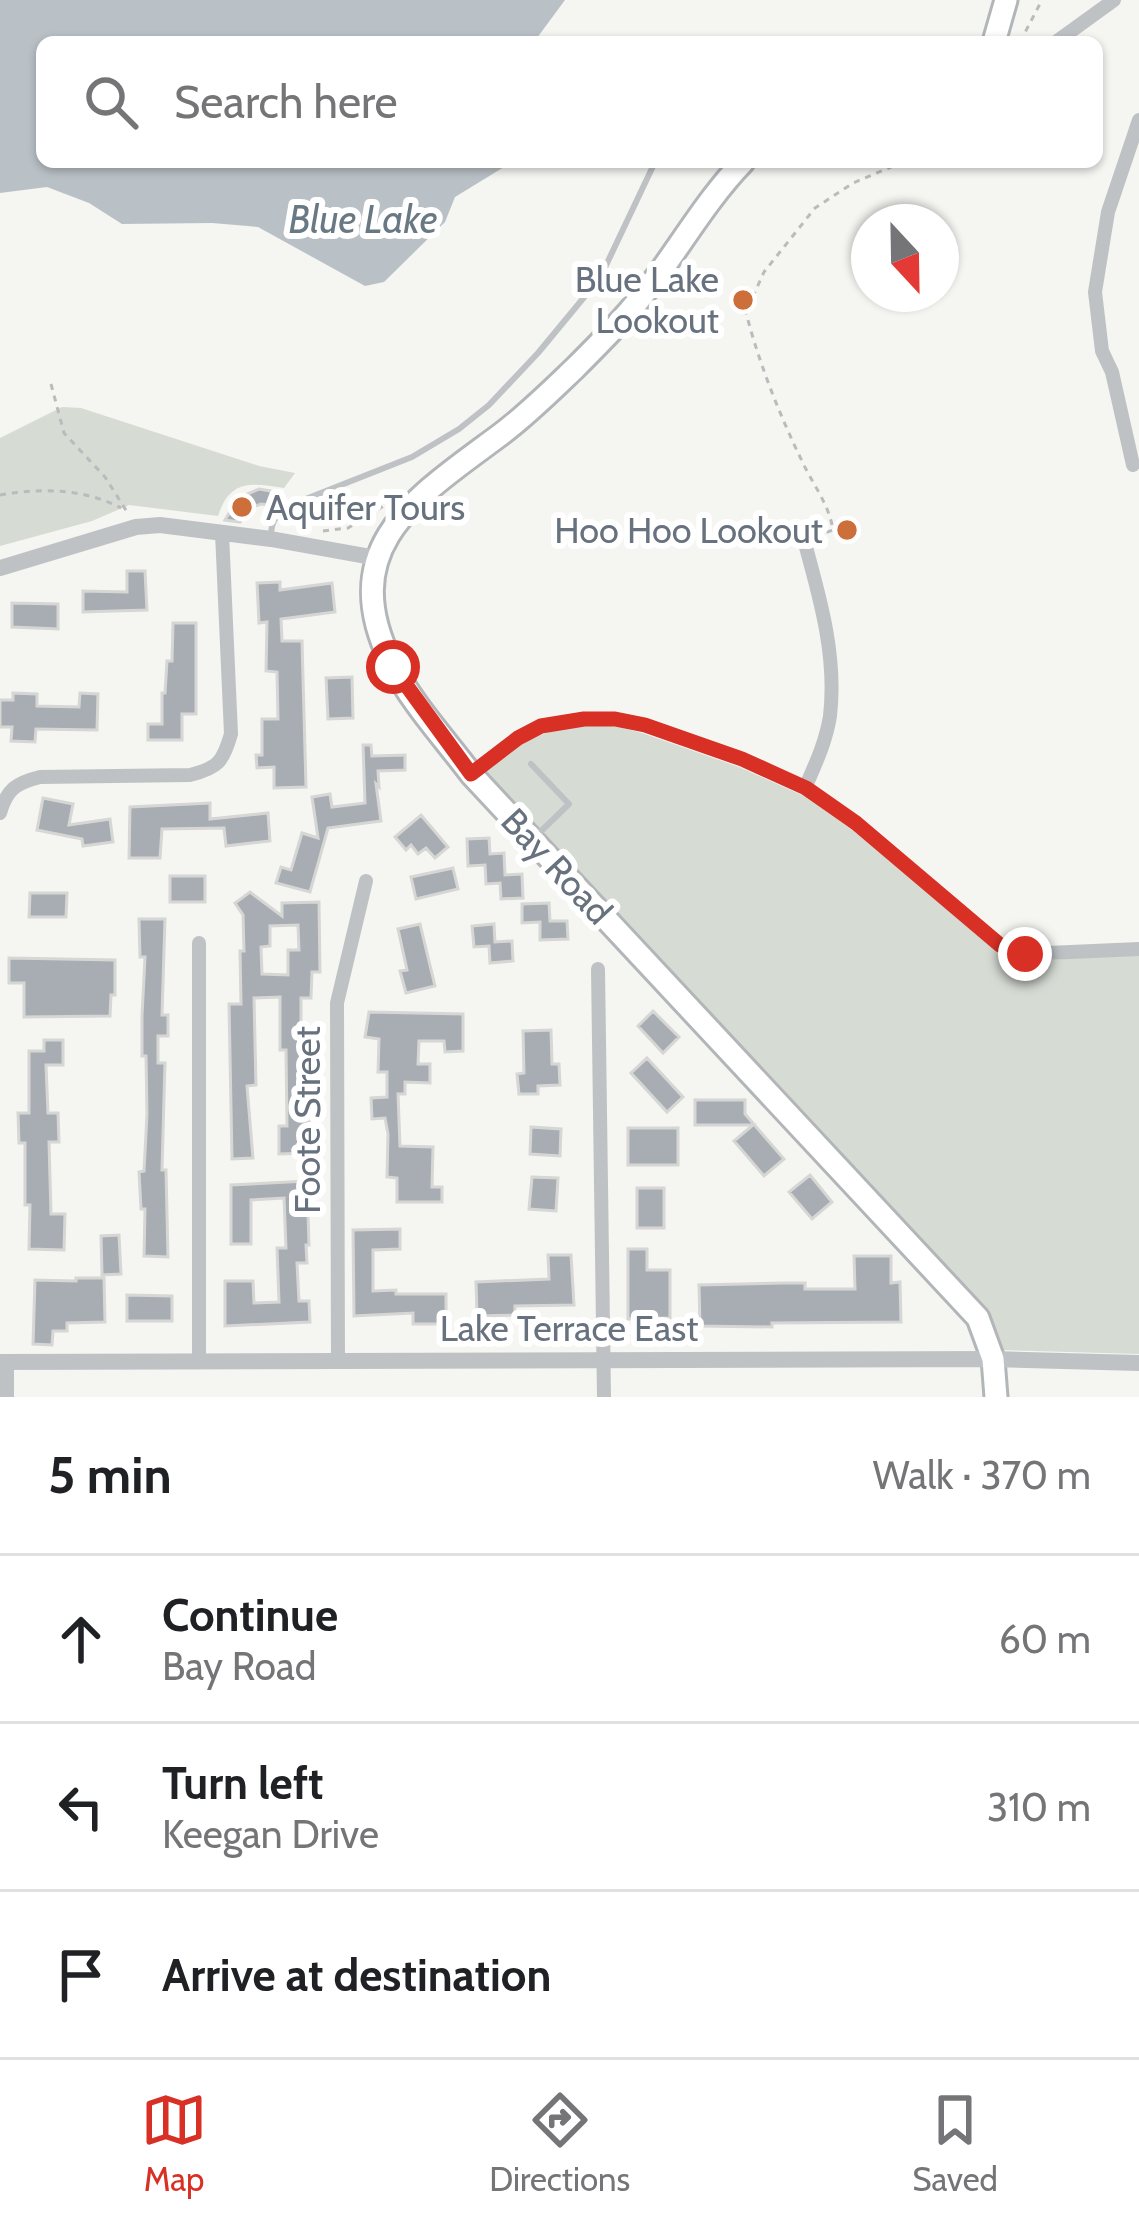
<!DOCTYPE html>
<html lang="en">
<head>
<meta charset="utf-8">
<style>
	body { margin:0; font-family:Cabin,sans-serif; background:#f6f6f6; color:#202124 }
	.compass { position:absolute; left:851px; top:204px; width:108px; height:108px; border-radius:50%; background:#fff; box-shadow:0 3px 9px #0004; rotate:158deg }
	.stop { position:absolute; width:36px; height:36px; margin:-27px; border:9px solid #d93025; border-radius:50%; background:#fff }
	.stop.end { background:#d93025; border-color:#fff; box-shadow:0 3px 12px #0008 }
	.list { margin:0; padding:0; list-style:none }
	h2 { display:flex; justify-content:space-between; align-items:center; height:156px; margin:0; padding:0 48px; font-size:51px }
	h2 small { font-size:39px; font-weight:400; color:#757577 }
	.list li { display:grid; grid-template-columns:78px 1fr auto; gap:36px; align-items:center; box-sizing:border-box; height:168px; padding:0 48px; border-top:3px solid #e0e0e0 }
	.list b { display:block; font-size:45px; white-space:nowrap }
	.list p { margin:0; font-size:39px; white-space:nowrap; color:#757577 }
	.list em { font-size:39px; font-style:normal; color:#757577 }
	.icon { flex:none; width:66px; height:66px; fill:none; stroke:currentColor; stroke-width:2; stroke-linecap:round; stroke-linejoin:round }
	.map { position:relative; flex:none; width:1139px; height:1397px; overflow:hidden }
	.search { position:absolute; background:#fff; box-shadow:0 3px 9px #0004; left:36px; right:36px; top:36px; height:132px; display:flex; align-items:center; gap:30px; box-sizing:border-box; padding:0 42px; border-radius:18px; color:#757577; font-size:45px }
	.sheet { height:660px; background:#fff }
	nav { display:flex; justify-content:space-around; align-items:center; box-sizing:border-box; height:168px; border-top:3px solid #e0e0e0; background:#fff; font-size:33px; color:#757577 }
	nav a { display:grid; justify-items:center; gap:6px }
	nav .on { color:#d93025 }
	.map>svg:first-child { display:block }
	.green { fill:#d6dbd4 }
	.water { fill:#bac1c6 }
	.building { fill:#a8adb3; stroke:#d6d7d5; stroke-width:3; fill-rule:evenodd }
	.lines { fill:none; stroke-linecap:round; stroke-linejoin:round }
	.primary-casing { stroke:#b3b6b9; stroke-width:27 }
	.path { stroke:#b9bbbd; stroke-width:3; stroke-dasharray:6 6; stroke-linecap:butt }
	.service { stroke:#bfc2c5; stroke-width:6 }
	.minor { stroke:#bfc2c5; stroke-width:14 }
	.tertiary { stroke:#bfc2c5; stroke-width:16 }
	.primary { stroke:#fff; stroke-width:21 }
	.route { stroke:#d93025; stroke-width:15 }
	.poi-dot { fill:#cd6f3a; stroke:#fff; stroke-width:4.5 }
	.labels { text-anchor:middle; stroke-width:12; stroke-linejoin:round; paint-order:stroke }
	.poi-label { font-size:36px; fill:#68727f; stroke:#fff; text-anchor:end }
	.street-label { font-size:36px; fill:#68727f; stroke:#fff }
	.water-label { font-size:39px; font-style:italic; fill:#697983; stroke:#fff }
</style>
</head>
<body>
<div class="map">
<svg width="1139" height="1397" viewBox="0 0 1139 1397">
	<rect width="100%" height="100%" fill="#f5f5f2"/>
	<!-- green -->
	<path class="green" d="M62 407 81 408 259 466 295 473 284 488C251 483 230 479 218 516L129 505 92 521 0 546V438Z
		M584 725 616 726 642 733 739 767 804 796 851 829 1000 950 1027 962 1139 953V1354L1000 1350 986 1312 482 774C517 745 538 730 584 725Z"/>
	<!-- water -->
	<path class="water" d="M0 0H565L534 42H42V162H505L504 167 455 197 445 222 384 282 365 286 258 227 212 223 122 224 89 203 47 187 0 193Z"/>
	<!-- building -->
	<path class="building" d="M259 489 282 493 278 506 261 504 250 508 243 515 240 522 225 520 238 498Z
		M127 571H145L147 610 83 612V591L127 592Z
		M280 582V590L332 583 335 612 281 619 282 641H302L306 787 274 788V767L257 768 256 755H262V719H278L277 672 266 671 267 622 259 623 257 583Z
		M12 603 58 604V629L12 627Z
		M173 623H196V714H182V740H148V724H162V693H165L167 661H172Z
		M352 677 353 718 328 719 326 678Z
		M13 693 37 694V706L79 707 80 693 98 694 97 730 36 729 35 742 11 741 12 727H0V700H13Z
		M363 745H371L372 756 405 755V770L378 771 379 787 376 784 381 821 328 828 310 892 276 883 281 867 291 870 302 833 318 838 312 797 330 794 332 807 365 803Z
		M43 798 73 804 69 825 110 819 113 842 83 846 82 839 37 830Z
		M210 803V819L268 813 270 841 226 846 224 828 162 829 160 858H129L130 807Z
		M421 815 448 847 435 858 426 848 418 854 411 845 406 850 395 837Z
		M489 838 490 854 504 853 505 875 522 874 523 898 501 899 500 883 486 884 485 865 468 866 467 839Z
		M453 868 458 889 416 899 411 877Z
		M170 876H205V902H170Z
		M250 892 282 916V903L319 902 320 972H312L311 998H301V1067H307L310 1153 279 1154V1126H287L286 1050H280V997L254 998 256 1085 247 1086 253 1158 232 1159 229 1004H241L240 951H244L243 915 235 903ZM298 925 299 950H288V975L262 974 261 947 270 946V926Z
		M30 893H67L66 917H29Z
		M549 903 550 921H567L568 939 540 940V922L522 923V904Z
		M139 919H165L162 1015H168V1036H158V1063H165L162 1170H166L168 1257 144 1256 145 1209H141L139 1172 144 1171 147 1114 146 1056H142V1016L145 957H140Z
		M420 924 435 986 406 993 400 971 407 970 398 929Z
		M494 924 495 942 512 941 513 961 490 963 489 946 474 947 472 926Z
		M9 958 115 960V995H111L110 1016 24 1017V983H9Z
		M653 1011 679 1037 663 1053 638 1026Z
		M369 1012 463 1014V1051L445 1052 444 1041H419L418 1064H430V1083L405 1082V1094H398L400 1146 433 1147 432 1187H442V1202H397V1178L387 1177 388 1134 385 1118 372 1119 371 1098 387 1097V1072H378L379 1039 365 1037Z
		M551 1030 552 1064H559L560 1085 538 1086V1094H519L517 1074 524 1073 523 1031Z
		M44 1040H63V1065H46L48 1113H58L59 1142H49L51 1214H65L64 1250 29 1249 30 1205H25V1143H19L18 1113H29V1051H44Z
		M647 1058 683 1097 667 1112 631 1073Z
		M695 1100H745V1114L784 1159 764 1176 734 1141 753 1125H695Z
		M531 1127 561 1129 560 1156 530 1154Z
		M628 1128H678V1165H628Z
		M810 1175 832 1202 812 1219 789 1192Z
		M532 1177 558 1178 556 1211 529 1209Z
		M307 1181 309 1245H306L307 1263H297L299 1301H309L310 1322 225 1326V1281H253L254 1303 279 1302 277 1248H286L284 1198 251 1200V1244H231V1185Z
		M637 1188H664V1228H637Z
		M400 1229V1249L373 1250V1291L396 1290V1294H446V1324H413V1313L354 1316 353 1230Z
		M119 1235 121 1274 102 1275 101 1236Z
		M628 1249H647V1270H670V1318L628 1319Z
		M548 1255H571L574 1305 515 1306V1315L477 1316 476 1282 549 1279Z
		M854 1256H891V1283L900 1282 901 1322 772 1323V1327L700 1326 699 1285 783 1283H805V1289H855Z
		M76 1278H104L105 1322 67 1323V1331H53L52 1345 33 1344 35 1280 76 1281Z
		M127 1295 172 1296V1321H127Z"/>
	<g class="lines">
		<!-- primary casing -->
		<g class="primary-casing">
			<path id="primary" d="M994 42 1006 0
				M743 162C709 197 684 240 655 279 632 311 603 340 575 368 551 391 527 415 500 435 418 496 334 546 391 662 411 703 444 738 471 774L978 1318 993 1359 996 1397"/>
		</g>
		<!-- path -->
		<path class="path" d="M1020 42 1042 0
			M51 384 64 433 105 477 129 515
			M0 495C41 488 83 488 121 508
			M323 531 348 528 390 502
			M815 536 833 530C829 504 813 485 802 461 778 412 755 353 743 300L754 294 764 272 815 208 853 183 891 167 890 162"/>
		<!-- service -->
		<path class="service" d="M271 536C271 518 279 513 293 504L412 457 459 429 489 405 538 353 600 278 655 162
			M531 764 569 804 535 837"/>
		<!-- minor -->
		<path class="minor" d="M1056 42 1114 0
			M1133 465 1112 372 1102 351 1095 292 1108 212 1139 120
			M804 540C820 598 837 656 830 716 826 742 815 765 805 788
			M471 774 518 738 541 726 584 719H615L645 725 742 759 805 788 856 823 1000 945 1025 954 1139 949
			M0 813C7 789 16 783 40 777L190 775C218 768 223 762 231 734L222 533
			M199 943V1362
			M598 969 604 1397
			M338 1362 337 1003 366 881
			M7 1397V1362"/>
		<!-- tertiary -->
		<path class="tertiary" d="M0 568 136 527 160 525 271 539 377 558
			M0 1362 993 1359 1139 1363"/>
		<!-- primary -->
		<use href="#primary" class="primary"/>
	</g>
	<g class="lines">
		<!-- route -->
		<path class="route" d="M393 667 471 774 518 738 541 726 584 719H615L645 725 742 759 806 788 856 823 1000 945 1025 954"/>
	</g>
	<!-- markers -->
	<g class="poi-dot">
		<circle cx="743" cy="300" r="12"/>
		<circle cx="242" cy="507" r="12"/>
		<circle cx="847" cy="530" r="12"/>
	</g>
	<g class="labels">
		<!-- poi labels -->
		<g class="poi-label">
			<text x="719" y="292">Blue Lake<tspan x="719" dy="41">Lookout</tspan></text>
			<text x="266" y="520" text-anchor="start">Aquifer Tours</text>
			<text x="823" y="543">Hoo Hoo Lookout</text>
		</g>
		<!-- street labels -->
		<g class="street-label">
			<text transform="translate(557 866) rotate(47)" y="13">Bay Road</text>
			<text transform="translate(307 1120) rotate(-90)" y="13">Foote Street</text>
			<text x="569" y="1341">Lake Terrace East</text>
		</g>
		<!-- water labels -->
		<g class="water-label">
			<text x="363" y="233">Blue Lake</text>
		</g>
	</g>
</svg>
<svg class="compass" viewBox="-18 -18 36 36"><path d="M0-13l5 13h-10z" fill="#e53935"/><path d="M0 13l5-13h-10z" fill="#757577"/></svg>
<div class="stop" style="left:393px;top:667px"></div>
<div class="stop end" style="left:1025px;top:954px"></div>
<div class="search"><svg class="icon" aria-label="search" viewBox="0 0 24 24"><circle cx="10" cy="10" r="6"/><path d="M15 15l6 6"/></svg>Search here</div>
</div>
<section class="sheet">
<h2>5 min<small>Walk · 370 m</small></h2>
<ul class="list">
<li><svg class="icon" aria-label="ahead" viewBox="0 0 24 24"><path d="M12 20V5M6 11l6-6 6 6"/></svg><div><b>Continue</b><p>Bay Road</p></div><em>60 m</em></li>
<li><svg class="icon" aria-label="left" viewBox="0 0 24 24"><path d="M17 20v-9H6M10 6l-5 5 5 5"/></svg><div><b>Turn left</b><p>Keegan Drive</p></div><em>310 m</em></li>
<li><svg class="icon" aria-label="arrive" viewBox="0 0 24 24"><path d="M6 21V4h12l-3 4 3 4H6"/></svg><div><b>Arrive at destination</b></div></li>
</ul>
</section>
<nav>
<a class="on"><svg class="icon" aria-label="map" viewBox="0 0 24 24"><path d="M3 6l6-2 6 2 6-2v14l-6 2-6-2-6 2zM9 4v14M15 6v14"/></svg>Map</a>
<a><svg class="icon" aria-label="directions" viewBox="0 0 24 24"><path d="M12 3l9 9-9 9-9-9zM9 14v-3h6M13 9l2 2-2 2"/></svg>Directions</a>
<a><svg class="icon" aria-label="saved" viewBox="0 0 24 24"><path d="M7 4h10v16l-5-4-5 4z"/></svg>Saved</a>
</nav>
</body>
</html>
